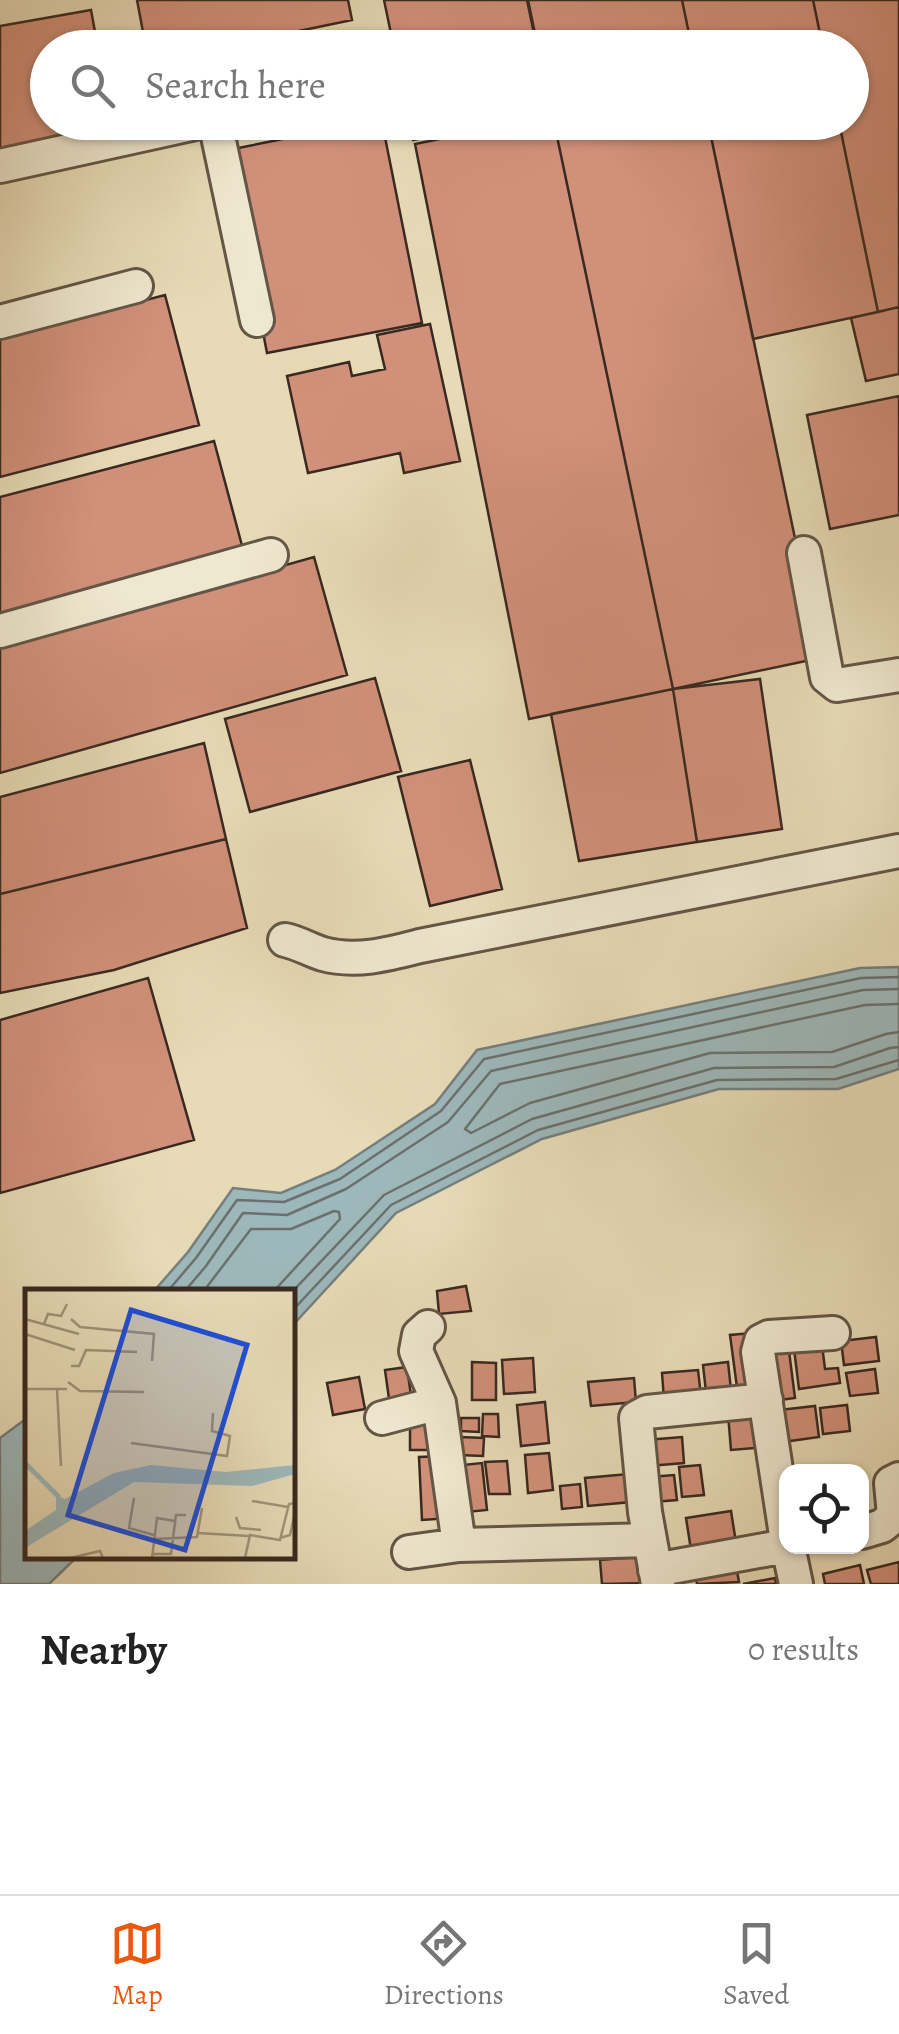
<!DOCTYPE html>
<html lang="en">
<head>
<meta charset="utf-8">
<style>
	body { margin:0; font-family:Alegreya,serif; background:#f2f2f2; color:#222 }
	.controls { position:absolute; right:30px; bottom:30px; display:grid; overflow:hidden; border-radius:20px; box-shadow:0 2px 8px #0004 }
	.controls button { width:90px; height:90px; display:grid; place-items:center; padding:0; border:0; border-bottom:2px solid #e0e0e0; background:#fff; color:#222; font:50px sans-serif }
	.list { margin:0; padding:0; list-style:none }
	h2 { display:flex; justify-content:space-between; align-items:center; height:130px; margin:0; padding:0 40px; font-size:42px }
	h2 small { font-size:32px; font-weight:400; color:#767676 }
	.icon { flex:none; width:55px; height:55px; fill:none; stroke:currentColor; stroke-width:2; stroke-linecap:round; stroke-linejoin:round }
	.map { position:relative; flex:none; width:899px; height:1584px; overflow:hidden }
	.search { position:absolute; background:#fff; box-shadow:0 2px 8px #0004; left:30px; right:30px; top:30px; height:110px; display:flex; align-items:center; gap:25px; box-sizing:border-box; padding:0 35px; border-radius:55px; color:#767676; font-size:38px }
	.sheet { height:310px; background:#fff }
	nav { display:flex; justify-content:space-around; align-items:center; box-sizing:border-box; height:140px; border-top:2px solid #e0e0e0; background:#fff; font-size:28px; color:#767676 }
	nav a { display:grid; justify-items:center; gap:5px }
	nav .on { color:#ea580c }
	.map>svg:first-child { display:block }
	.water { fill:#9db8bb; stroke:#757f7d; stroke-width:2.5 }
	.lines { fill:none; stroke-linecap:round; stroke-linejoin:round }
	.shore { stroke:#6b706e; stroke-width:2.5 }
	.building { fill:#d1907a; stroke:#392920; stroke-width:2.5 }
	.minor-casing { stroke:#645646; stroke-width:38 }
	.minor { stroke:#efe8d0; stroke-width:32 }
	.inset-river { fill:none; stroke:#9db8bb; stroke-width:5 }
	.inset-road { fill:none; stroke:#a1947b; stroke-width:2.5 }
	.view { fill:#1d4ed8; fill-opacity:0.15; stroke:#1d4ed8; stroke-width:5 }
	.inset-edge { fill:none; stroke:#392920; stroke-width:5 }
</style>
</head>
<body>
<div class="map">
<svg width="899" height="1584" viewBox="0 0 899 1584">
	<rect width="100%" height="100%" fill="#e7dbb7"/>
	<filter id="stains"><feTurbulence type="fractalNoise" baseFrequency=".002" numOctaves="4"/><feColorMatrix values="0 0 0 0 .2 0 0 0 0 .09 0 0 0 0 .02 0 0 0 .5 -.17"/></filter>
	<radialGradient id="worn" r=".72"><stop offset=".6" stop-color="#630" stop-opacity="0"/><stop offset="1" stop-color="#630" stop-opacity=".3"/></radialGradient>
	<!-- water -->
	<path class="water" d="M899 967V1069L838 1089H719L542 1139 396 1213 293 1325 292 1292 154 1291 188 1252 233 1188 281 1193 335 1170 435 1104 477 1050 860 968Z
		M27 1418 28 1556 77 1557 49 1584H0V1438Z"/>
	<g class="lines">
		<!-- shore -->
		<path class="shore" d="M899 1004 865 1005 500 1084 465 1129 471 1133 530 1103 710 1053 832 1052 886 1034 899 1032
			M167 1292 196 1258 237 1200 284 1202 340 1179 441 1111 484 1059 861 978 899 977
			M184 1292 206 1266 243 1213 287 1215 346 1189 448 1122 491 1071 863 990 899 989
			M203 1292 251 1229H291L334 1211 339 1212 340 1219 273 1292
			M292 1292 384 1195 532 1119 714 1068 834 1067 890 1048 899 1047
			M292 1311 391 1205 538 1130 717 1080 836 1079 899 1060"/>
	</g>
	<!-- building -->
	<path class="building" d="M137 0H348L352 20 216 48H146Z
		M384 0H527L537 48H394Z
		M528 0H682L692 48H538Z
		M682 0H813L823 48H692Z
		M813 0H899V307L878 312 839 122H852V48H823Z
		M91 10 98 48H48V122H111L114 137 0 158V26Z
		M368 122H382L422 323 267 353 228 150Z
		M409 122H502L413 140Z
		M522 122H554L673 689 529 719 415 144Z
		M554 122H708L820 658 673 689Z
		M708 122H839L878 312 753 339Z
		M165 295 199 425 0 477V338Z
		M899 307V374L866 381 851 318Z
		M430 324 460 461 404 473 400 453 308 473 287 376 349 362 352 376 385 369 377 335Z
		M899 396V515L830 529 807 415Z
		M214 441 244 553 0 617V497Z
		M314 557 347 675 0 773V646Z
		M375 678 401 771 250 812 225 719Z
		M760 679 782 829 697 842 673 689Z
		M673 689 697 842 579 861 551 714Z
		M204 743 226 839 0 894V797Z
		M470 760 502 889 430 906 398 777Z
		M226 839 247 928 114 970 0 993V894Z
		M148 978 194 1140 0 1193V1020Z
		M466 1286 471 1311 439 1314 437 1291Z
		M752 1333 759 1392 738 1395 730 1335Z
		M876 1337 879 1361 844 1365 841 1341Z
		M822 1345 825 1369 838 1368 840 1383 799 1389 794 1349Z
		M789 1351 795 1398 772 1401 766 1354Z
		M533 1358 535 1392 504 1394 502 1360Z
		M472 1362 496 1363V1400H472Z
		M728 1362 731 1390 706 1392 703 1365Z
		M407 1367 412 1403 390 1406 385 1370Z
		M875 1369 878 1393 850 1396 846 1373Z
		M698 1370 701 1396 664 1400 662 1373Z
		M359 1377 365 1409 333 1415 327 1383Z
		M634 1378 636 1402 591 1406 588 1382Z
		M545 1402 549 1443 521 1446 517 1405Z
		M847 1405 850 1431 823 1434 820 1408Z
		M815 1406 819 1437 783 1442 779 1410Z
		M763 1411 766 1447 731 1450 728 1414Z
		M483 1414H498L499 1437 482 1436Z
		M461 1418H479V1432L461 1431Z
		M443 1421 444 1450H410V1422Z
		M460 1437 484 1438 483 1456 459 1455Z
		M682 1437 684 1463 649 1466 646 1440Z
		M549 1453 553 1490 528 1493 525 1455Z
		M446 1456 450 1518 422 1520 419 1457Z
		M507 1461 510 1494H489L485 1462Z
		M482 1463 487 1510 467 1512 462 1465Z
		M700 1465 704 1495 682 1497 679 1467Z
		M628 1474 631 1502 588 1506 585 1478Z
		M674 1475 677 1500 653 1502 650 1477Z
		M580 1484 582 1507 562 1509 560 1486Z
		M731 1511 737 1549 692 1556 686 1518Z
		M647 1556 649 1583 602 1584 600 1560Z
		M735 1560 739 1582 697 1584 694 1566Z
		M899 1562V1584H871L867 1570Z
		M860 1565 864 1584H825L823 1574Z
		M775 1578 776 1584H743Z"/>
	<g class="lines">
		<!-- minor casing -->
		<g class="minor-casing">
			<path id="minor" d="M215 122 257 320
				M0 166 200 122
				M0 322 136 286
				M804 553 827 677 837 685 899 675
				M0 631 271 555
				M285 940C299 943 310 950 323 954 356 963 389 954 420 946L899 851
				M428 1327 419 1335 416 1351 439 1403 459 1545 650 1540
				M382 1418 439 1403
				M862 1532 882 1526 894 1516 891 1483 899 1479
				M786 1535 758 1352 761 1341 769 1337 833 1333
				M788 1546 796 1584
				M409 1552 459 1545
				M655 1570 786 1546
				M658 1584 645 1512 636 1418 647 1412 766 1400"/>
		</g>
		<!-- minor -->
		<use href="#minor" class="minor"/>
	</g>
	<!-- overview -->
	<g transform="translate(25 1289)">
		<rect width="270" height="270" fill="#e7dbb7"/>
		<path d="M126 176 201 183 270 176V185L227 197 109 193 0 259V242L31 221V206L40 210 89 184Z" fill="#9db8bb"/>
		<path class="inset-river" d="M0 174 34 208"/>
		<path class="inset-road" d="M0 30 54 45M46 30 55 38 129 45 127 72M19 35 23 25 36 27 42 15M0 45 50 61M46 77H54L61 61 112 63M43 93 55 102 119 103M0 100H42M32 100 36 177M106 154 202 167 205 147 187 142 188 124M109 209 104 239 129 246M227 212 263 218M211 228 215 239 236 241M173 244 224 247M255 249 265 246 270 223M129 250 172 248 177 219M127 265H146L151 226H161M45 269 75 262 78 269M127 269 132 229 150 232M220 269 225 246 255 251 264 215 270 214"/>
		<path class="view" d="M106 21 222 56 160 261 43 226Z"/>
		<rect width="270" height="270" class="inset-edge"/>
	</g>
	<rect width="100%" height="100%" filter="url(#stains)"/>
	<rect width="100%" height="100%" fill="url(#worn)"/>
</svg>
<div class="controls">
<button><svg class="icon" aria-label="locate" viewBox="0 0 24 24"><circle cx="12" cy="12" r="6"/><path d="M12 2v4M12 18v4M2 12h4M18 12h4"/></svg></button>
</div>
<div class="search"><svg class="icon" aria-label="search" viewBox="0 0 24 24"><circle cx="10" cy="10" r="6"/><path d="M15 15l6 6"/></svg>Search here</div>
</div>
<section class="sheet">
<h2>Nearby<small>0 results</small></h2>
<ul class="list">
</ul>
</section>
<nav>
<a class="on"><svg class="icon" aria-label="map" viewBox="0 0 24 24"><path d="M3 6l6-2 6 2 6-2v14l-6 2-6-2-6 2zM9 4v14M15 6v14"/></svg>Map</a>
<a><svg class="icon" aria-label="directions" viewBox="0 0 24 24"><path d="M12 3l9 9-9 9-9-9zM9 14v-3h6M13 9l2 2-2 2"/></svg>Directions</a>
<a><svg class="icon" aria-label="saved" viewBox="0 0 24 24"><path d="M7 4h10v16l-5-4-5 4z"/></svg>Saved</a>
</nav>
</body>
</html>
